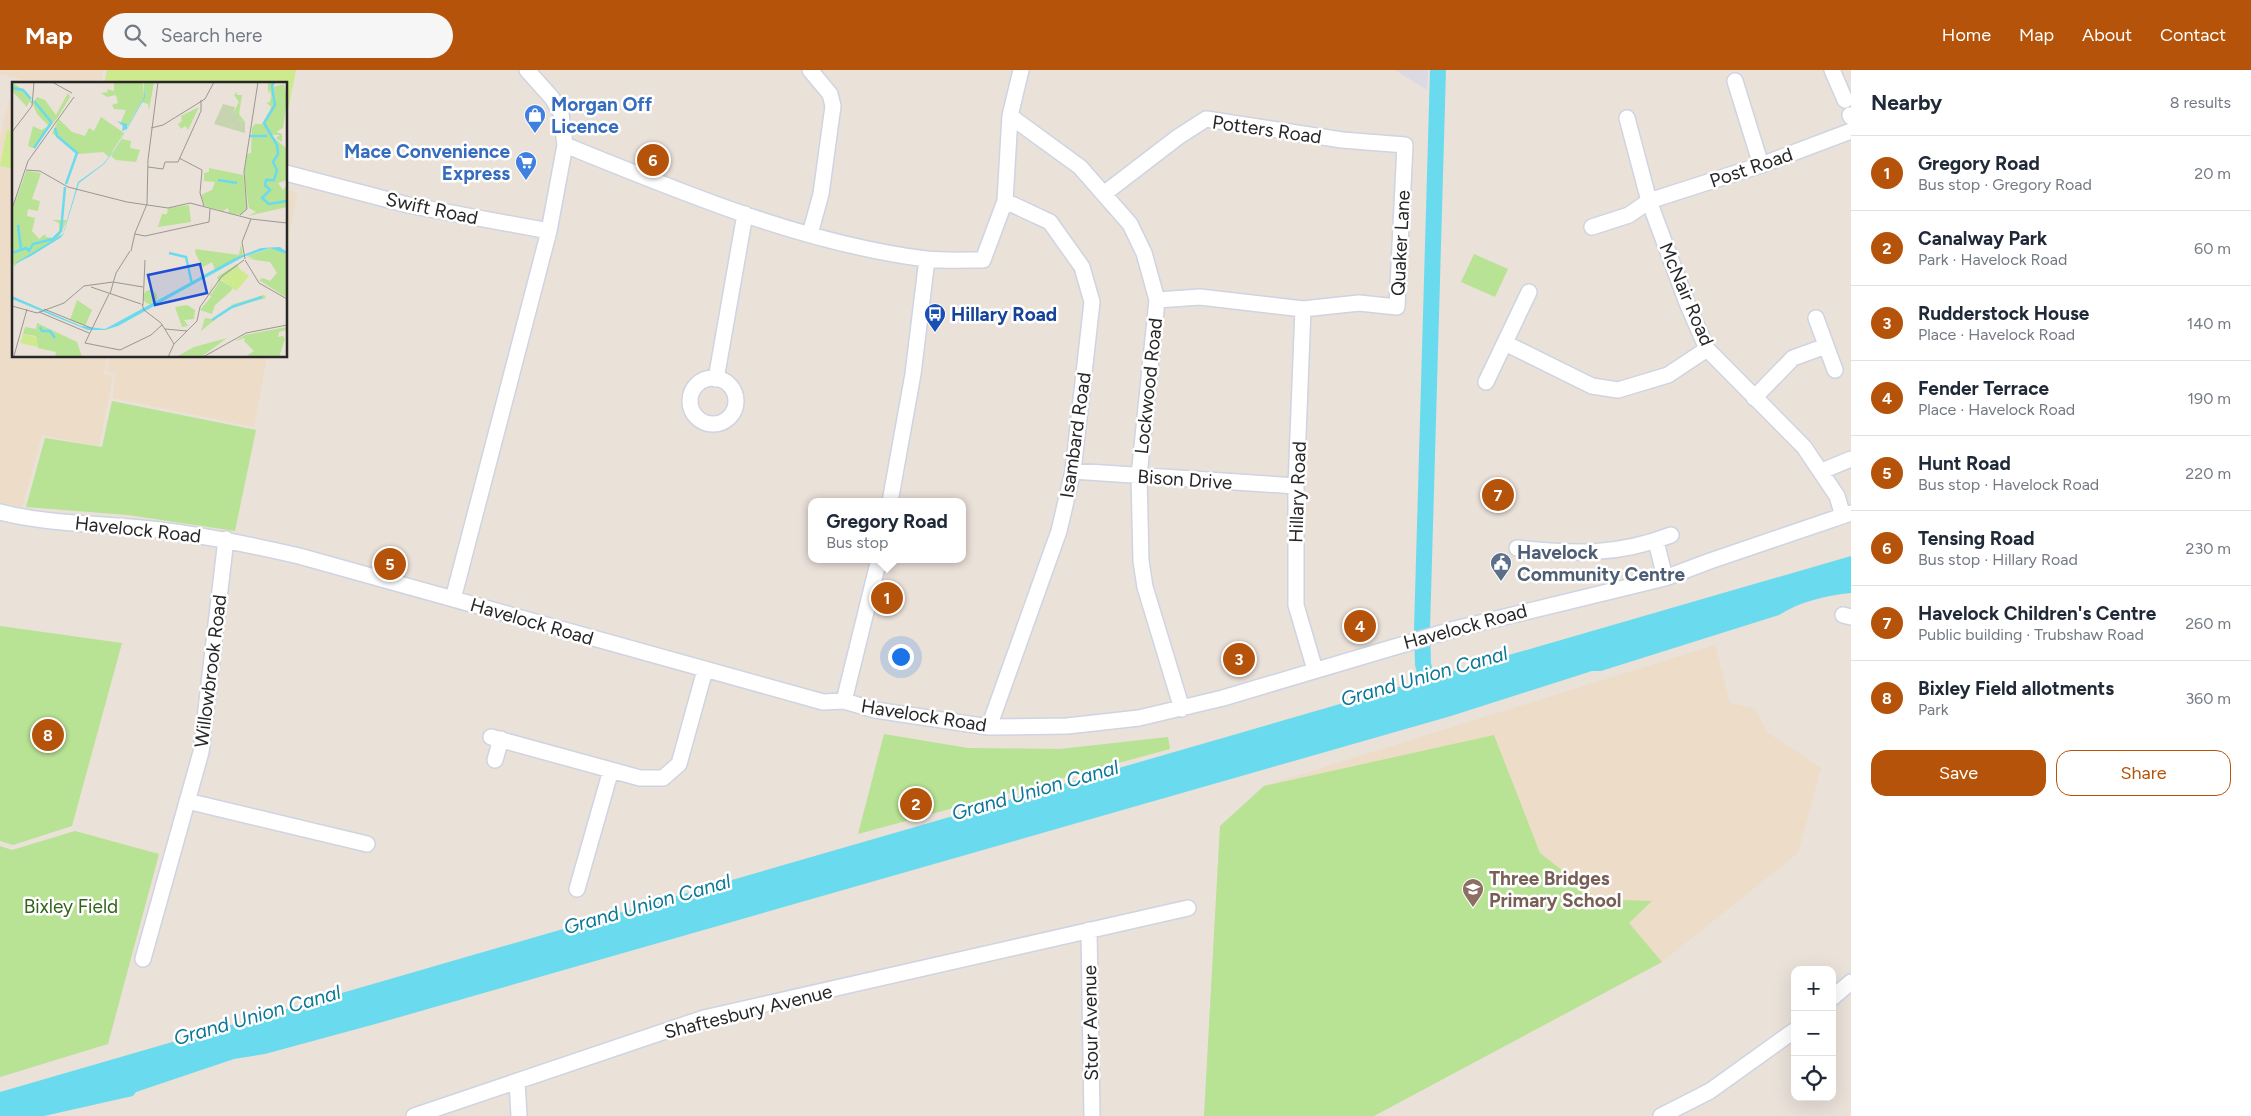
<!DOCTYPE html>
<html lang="en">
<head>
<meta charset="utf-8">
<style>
	body { margin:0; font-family:Figtree,sans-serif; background:#f6f6f7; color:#1f2937 }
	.controls { position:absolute; right:15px; bottom:15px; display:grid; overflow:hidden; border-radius:10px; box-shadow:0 5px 20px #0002 }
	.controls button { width:45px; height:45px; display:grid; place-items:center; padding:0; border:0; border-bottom:1px solid #e0e1e3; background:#fff; color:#1f2937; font:25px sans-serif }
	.you { position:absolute; left:900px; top:586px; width:18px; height:18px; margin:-12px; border:4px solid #fff; border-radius:50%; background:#1a73e8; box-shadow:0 0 0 8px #1a73e833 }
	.badge { display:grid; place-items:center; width:32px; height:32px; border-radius:50%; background:#b45309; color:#fff; font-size:16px; font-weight:700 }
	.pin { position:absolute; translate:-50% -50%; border:2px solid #fff; box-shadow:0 1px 5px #0006 }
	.popup { position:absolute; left:808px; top:428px; width:158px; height:65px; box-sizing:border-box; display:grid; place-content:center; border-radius:10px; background:#fff; filter:drop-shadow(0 1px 4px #0005); font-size:16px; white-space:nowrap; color:#747a83 }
	.popup b { font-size:19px; color:#1f2937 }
	.popup::after { content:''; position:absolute; left:50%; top:100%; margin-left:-10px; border:10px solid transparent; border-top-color:#fff }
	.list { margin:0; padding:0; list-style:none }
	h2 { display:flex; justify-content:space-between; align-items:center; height:65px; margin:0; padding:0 20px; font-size:21px }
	h2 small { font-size:16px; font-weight:400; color:#747a83 }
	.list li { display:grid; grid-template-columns:32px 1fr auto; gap:15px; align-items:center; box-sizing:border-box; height:75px; padding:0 20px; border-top:1px solid #e0e1e3 }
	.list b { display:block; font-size:19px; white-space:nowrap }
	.list p { margin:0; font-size:16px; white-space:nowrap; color:#747a83 }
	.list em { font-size:16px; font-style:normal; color:#747a83 }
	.actions { display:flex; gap:10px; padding:15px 20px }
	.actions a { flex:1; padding:11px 0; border:1px solid #b45309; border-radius:15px; text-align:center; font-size:18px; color:#b45309 }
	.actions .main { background:#b45309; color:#fff }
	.icon { flex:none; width:28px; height:28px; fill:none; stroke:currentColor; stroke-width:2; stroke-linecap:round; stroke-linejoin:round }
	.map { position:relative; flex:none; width:1851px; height:1046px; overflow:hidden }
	header { display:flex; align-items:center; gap:30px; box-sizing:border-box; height:70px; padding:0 25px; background:#b45309; color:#fff }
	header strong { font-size:24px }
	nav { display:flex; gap:28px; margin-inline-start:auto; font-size:18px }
	.search { width:350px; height:45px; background:#f6f6f7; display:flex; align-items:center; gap:12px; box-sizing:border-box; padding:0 18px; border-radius:28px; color:#747a83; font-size:19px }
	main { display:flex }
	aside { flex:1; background:#fff }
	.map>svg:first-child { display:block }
	.industrial { fill:#dbdae2 }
	.education { fill:#eddcc7 }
	.green { fill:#b8e294 }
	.pitch { fill:#ceea8f }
	.water { fill:#6adbee }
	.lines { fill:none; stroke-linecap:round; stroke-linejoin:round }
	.canal { stroke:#6adbee; stroke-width:16 }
	.street-casing { stroke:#ced4e1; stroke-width:18 }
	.street { stroke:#fff; stroke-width:15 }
	.labels { text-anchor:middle; stroke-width:5; stroke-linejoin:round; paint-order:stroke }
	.shop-label { font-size:19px; font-weight:bold; fill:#366cbe; stroke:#fff; text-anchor:start }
	.street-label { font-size:19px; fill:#272727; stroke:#fff }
	.transit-label { font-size:19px; font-weight:bold; fill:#164399; stroke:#fff; text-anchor:start }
	.service-label { font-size:19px; font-weight:bold; fill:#4e5e75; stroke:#fff; text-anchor:start }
	.education-label { font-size:19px; font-weight:bold; fill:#785e54; stroke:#fff; text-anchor:start }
	.park-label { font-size:19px; fill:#316319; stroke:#fff }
	.water-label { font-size:20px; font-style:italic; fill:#0c7897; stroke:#fff }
	.inset-river { fill:none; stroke:#6adbee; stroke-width:2.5 }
	.inset-road { fill:none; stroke:#9c9792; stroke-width:1 }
	.view { fill:#1d4ed8; fill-opacity:0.15; stroke:#1d4ed8; stroke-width:2.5 }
	.inset-edge { fill:none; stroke:#272727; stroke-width:2.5 }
</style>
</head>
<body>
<header>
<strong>Map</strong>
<div class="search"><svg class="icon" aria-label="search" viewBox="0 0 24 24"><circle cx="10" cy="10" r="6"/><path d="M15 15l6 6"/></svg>Search here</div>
<nav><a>Home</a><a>Map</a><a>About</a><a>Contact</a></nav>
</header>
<main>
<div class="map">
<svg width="1851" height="1046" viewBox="0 0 1851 1046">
	<rect width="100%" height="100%" fill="#eae1d9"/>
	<!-- industrial -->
	<path class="industrial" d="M1395 0H1428L1427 20Z"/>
	<!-- education -->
	<path class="education" d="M0 0H103L101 14H41L0 4Z
		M9 31 14 33V286H107L104 304 113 306 99 376 42 365 22 437 0 432V66Z
		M286 119 297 123 286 182Z
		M110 286H267L254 357 113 328 115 304 107 302Z
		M1715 575 1730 633 1755 639 1767 662 1821 698 1798 783 1662 892 1373 1046H1204L1220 756 1264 716Z"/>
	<!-- green -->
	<path class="green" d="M1474 184 1508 199 1495 227 1461 212Z
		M112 331 256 360 235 461 128 445 26 437 45 368 102 377Z
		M0 556 122 573 72 756 13 775 0 771Z
		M884 664 968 678 1060 679 1168 667 1170 679 858 764Z
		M1494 665 1540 783 1591 823 1592 829 1652 831 1629 853 1662 892 1374 1046H1204L1220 756 1264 716Z
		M75 761 159 784 108 974 0 1007V776L12 780Z"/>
	<!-- pitch -->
	<path class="pitch" d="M107 0H296L286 50V14H104Z
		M7 60 14 62V99L0 96Z"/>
	<!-- water -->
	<path class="water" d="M1851 486V523C1827 525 1799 532 1779 545L1601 601H1592L1451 646 379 953 265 984 234 989 136 1022 133 1026 44 1046H0V1022Z"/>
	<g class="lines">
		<!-- canal -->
		<path class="canal" d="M1431 629 1423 594 1422 560 1438 0"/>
		<!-- street casing -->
		<g class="street-casing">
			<path id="street" d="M810 0 830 24 833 36 821 124 810 164
				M1832 0 1845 30
				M1735 11 1761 95
				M1850 45 1851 47
				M1010 46 1080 97 1130 154 1144 183 1157 230 1139 406 1141 491 1145 517 1182 639
				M1627 48 1649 131 1687 233 1707 279 1804 377 1837 426 1843 446
				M565 75C681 122 801 173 926 189 945 191 965 190 983 190L1005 131 1010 46 1021 0
				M286 103 408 135 549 161
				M1105 123 1178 67 1206 49 1342 70 1405 75 1397 237 1359 233 1303 239
				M1592 157 1629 145 1649 131 1761 95 1851 61
				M1157 230 1200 227 1303 239 1296 416V535L1315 600
				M1816 248 1835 300
				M1505 273 1592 316 1618 320 1668 305 1707 279
				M690 331a23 23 0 1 1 46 0a23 23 0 1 1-46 0Z
				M716 309 745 144
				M1486 312 1529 222
				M1754 328 1793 288 1826 276
				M1073 401 1296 416
				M1822 401 1851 389
				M890 432 913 304 927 189
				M0 442C46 454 94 453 141 458 195 463 247 474 299 486L823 632 844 631 875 640 989 657 1067 656 1139 648 1223 628 1455 559 1665 508 1710 491 1851 443
				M1656 471 1665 508
				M1517 478C1573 484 1617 486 1671 465
				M453 529 549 161 565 75 561 43 552 28 527 0
				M1843 545 1851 547
				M844 631 879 489
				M989 657 1059 461 1073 401 1092 232 1082 197 1050 152 1005 131
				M491 667 640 708H663L679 694 705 600
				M495 690 501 669
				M187 731 367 774
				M577 819 611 700
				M1089 860 1092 1046
				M143 889 201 682 226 469
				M1832 928 1851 912
				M517 1011 519 1046
				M414 1046 704 948 1188 838
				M1661 1046 1710 1021 1795 960"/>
		</g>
		<!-- street -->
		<use href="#street" class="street"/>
	</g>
	<!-- icons -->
	<defs>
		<g id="shop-pin" transform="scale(1.125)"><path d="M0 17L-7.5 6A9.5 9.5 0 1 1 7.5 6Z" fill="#3f7fe0" stroke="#fff"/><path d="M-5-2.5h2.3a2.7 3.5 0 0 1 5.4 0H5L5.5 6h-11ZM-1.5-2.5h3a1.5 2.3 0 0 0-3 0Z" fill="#fff"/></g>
		<g id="supermarket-pin" transform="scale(1.125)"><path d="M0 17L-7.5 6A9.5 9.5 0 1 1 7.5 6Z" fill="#3f7fe0" stroke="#fff"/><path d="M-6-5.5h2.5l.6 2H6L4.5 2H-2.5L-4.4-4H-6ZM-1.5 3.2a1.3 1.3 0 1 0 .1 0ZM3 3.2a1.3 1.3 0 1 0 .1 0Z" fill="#fff"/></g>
		<g id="bus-pin" transform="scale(1.125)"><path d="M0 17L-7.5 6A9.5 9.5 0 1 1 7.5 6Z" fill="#1a4fb4" stroke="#fff"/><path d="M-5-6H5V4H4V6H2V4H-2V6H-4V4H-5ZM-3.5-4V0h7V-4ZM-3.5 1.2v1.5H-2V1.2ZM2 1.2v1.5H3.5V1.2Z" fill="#fff"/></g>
		<g id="civic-pin" transform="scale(1.125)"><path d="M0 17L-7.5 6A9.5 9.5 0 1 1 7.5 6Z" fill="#5c6f8a" stroke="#fff"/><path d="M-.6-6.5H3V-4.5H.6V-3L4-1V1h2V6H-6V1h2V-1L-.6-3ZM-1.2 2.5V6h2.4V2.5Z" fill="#fff"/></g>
		<g id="school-pin" transform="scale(1.125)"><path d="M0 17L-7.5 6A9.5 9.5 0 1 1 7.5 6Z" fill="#8d6e63" stroke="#fff"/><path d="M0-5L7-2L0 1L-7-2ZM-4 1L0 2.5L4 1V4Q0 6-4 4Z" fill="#fff"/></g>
	</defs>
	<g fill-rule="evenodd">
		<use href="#shop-pin" x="535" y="45"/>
		<use href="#supermarket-pin" x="526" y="92"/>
		<use href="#bus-pin" x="935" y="244"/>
		<use href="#civic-pin" x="1501" y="493"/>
		<use href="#school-pin" x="1473" y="819"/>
	</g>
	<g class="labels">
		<!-- shop labels -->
		<g class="shop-label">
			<text x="551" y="41">Morgan Off<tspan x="551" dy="22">Licence</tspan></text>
			<text x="510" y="88" text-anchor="end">Mace Convenience<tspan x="510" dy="22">Express</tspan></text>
		</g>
		<!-- street labels -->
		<g class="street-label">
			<text transform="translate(1267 59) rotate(8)" y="7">Potters Road</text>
			<text transform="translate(1751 97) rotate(-19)" y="7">Post Road</text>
			<text transform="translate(432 138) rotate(12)" y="7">Swift Road</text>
			<text transform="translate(1400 173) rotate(-87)" y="7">Quaker Lane</text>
			<text transform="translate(1687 224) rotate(67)" y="7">McNair Road</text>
			<text transform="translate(1148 316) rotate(-84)" y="7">Lockwood Road</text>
			<text transform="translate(1075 365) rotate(-82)" y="7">Isambard Road</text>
			<text transform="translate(1185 409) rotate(4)" y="7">Bison Drive</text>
			<text transform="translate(1297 422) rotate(-88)" y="7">Hillary Road</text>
			<text transform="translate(138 459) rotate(6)" y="7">Havelock Road</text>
			<text transform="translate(532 551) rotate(16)" y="7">Havelock Road</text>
			<text transform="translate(1465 556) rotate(-15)" y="7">Havelock Road</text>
			<text transform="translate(210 601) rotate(-83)" y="7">Willowbrook Road</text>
			<text transform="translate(924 645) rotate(9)" y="7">Havelock Road</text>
			<text transform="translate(748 941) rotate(-14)" y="7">Shaftesbury Avenue</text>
			<text transform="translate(1090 953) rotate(-91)" y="7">Stour Avenue</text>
		</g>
		<!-- transit labels -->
		<g class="transit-label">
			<text x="951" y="251">Hillary Road</text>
		</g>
		<!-- service labels -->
		<g class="service-label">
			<text x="1517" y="489">Havelock<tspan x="1517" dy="22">Community Centre</tspan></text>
		</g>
		<!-- education labels -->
		<g class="education-label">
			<text x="1489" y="815">Three Bridges<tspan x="1489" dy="22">Primary School</tspan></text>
		</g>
		<!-- park labels -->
		<g class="park-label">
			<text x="71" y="843">Bixley Field</text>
		</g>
		<!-- water labels -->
		<g class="water-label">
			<text transform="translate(1424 606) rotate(-16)" y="7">Grand Union Canal</text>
			<text transform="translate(1035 720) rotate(-16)" y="7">Grand Union Canal</text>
			<text transform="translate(647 834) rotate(-16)" y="7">Grand Union Canal</text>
			<text transform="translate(257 945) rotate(-16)" y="7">Grand Union Canal</text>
		</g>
	</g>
	<!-- overview -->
	<g transform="translate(12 12)">
		<rect width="275" height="275" fill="#eae1d9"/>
		<path d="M0 0 14 10 21 21 25 15 33 18 44 33 56 11 58 15 46 35 21 66 16 64 21 44 29 48 37 44 25 32 21 22 17 20 15 25 0 9ZM102 0H131L132 15 115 45 109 40 114 28 102 27 100 23 106 21 104 13 95 15 89 11 96 10 95 7 102 9ZM132 0H142L137 28 136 22 130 20 133 12ZM256 0 263 1 261 5 262 17 264 18 261 5 272 2 275 16 271 46 264 50 270 52V60L264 56 268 53H259L275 67V98L266 101 271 108 275 103V125L236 134 244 130 237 126 232 94 235 72 239 71 240 46 243 42H250L258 28 259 24 254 21 258 20 259 14 258 8 256 11ZM225 10V13H230L227 32 233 40 225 38 226 32 221 31 227 20 222 13ZM187 25 176 48 173 44 169 47 166 42 170 39 169 34ZM89 35 112 51 97 75 91 70 66 72 40 51 47 37 60 50 73 54 77 46 82 49ZM110 57 119 59 118 66 128 68 124 80 104 78 99 74ZM197 86 231 93 235 126 229 133 217 131 216 126 211 129 193 124 189 113 200 108 203 100 192 99V91L197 90ZM14 89 29 91 20 117 28 119 26 129 16 127 15 134 23 136 20 149 27 157 33 152 34 155 41 156 47 149V141L40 138H55L47 155 0 184V129ZM177 123 179 140 146 145 150 132H155L156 126ZM229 162 231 174 203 188 200 180 191 185 184 173 183 167 227 173ZM259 166 275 172V216L247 198 251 196 258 199 265 191 258 180 243 178 233 175 244 177 235 174ZM225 182 227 187 225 185 208 198 221 206 218 210 203 223 200 232 188 228 199 215 198 213 200 197 199 213 207 200 205 195ZM131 215a7 7 0 1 1 14 0a7 7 0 1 1-14 0ZM252 213 254 216 217 226 189 249 193 236 200 237 222 222ZM65 218 80 228 73 244 58 238ZM175 223 183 228 182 237 172 238 176 244 170 245 163 225ZM25 241 65 260 70 275H43L44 270 26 266 24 254 11 252 13 245 24 247ZM275 245V248L267 250 266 255 271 254 273 257 267 275H233L242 269 232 259 233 256 223 259 233 253ZM215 256 189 275H164L182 265Z" fill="#b8e294"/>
		<path d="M211 22 223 25 221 31 227 32 225 38 233 40V51L202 42Z" fill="#c6d4b0"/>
		<path d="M225 185 237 194 224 209 209 197ZM11 252 24 255 26 265 8 261Z" fill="#ceea8f"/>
		<path d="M132 0 133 15 105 65 92 82 67 101 51 153 48 156 19 174 5 181 0 187 5 180 51 152 66 100 91 82 104 66 115 47 110 49 111 44 105 39 115 42V46L132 15ZM268 165 275 170V172L258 166 231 175 106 244 93 248H76L0 217V214L69 244 93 247 223 176 249 166Z" fill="#6adbee"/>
		<path class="inset-river" d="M262 0 260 4 263 23 252 41 265 63 266 72 261 80 265 88 262 98H254L253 103 258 108 250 116 257 122 275 119M0 6 11 8 19 17M22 19 40 41M43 46 45 54 65 71 54 102M238 54H255M22 66 39 41M206 98 225 101M6 143 9 168M0 171 14 166 17 169 21 162 41 157 49 149 53 105M157 171 174 175 180 202M200 238 220 225 250 215M28 245 30 249H38L43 256"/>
		<path class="inset-road" d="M40 0 60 11M139 46 151 43 193 17 202 0M0 50 20 24 22 0M167 76 190 88 188 111 192 124M136 85 151 87 153 80H166L189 29V18M14 88 28 89 56 105 115 120 156 126 178 121 239 137 275 141M135 122 136 78 146 0M0 127 16 79 62 15M228 133 235 127 232 90 246 0M123 152 133 154 197 140 198 127M119 169 123 151 135 122M233 177 230 160 239 137M233 178 247 201 275 217M79 205 129 222M97 212 73 261 108 268M98 212 104 191 118 169M130 222 132 228 149 241 162 262 156 275M131 223 133 178M0 224 25 231 52 221 72 204 101 200 131 205M32 227 79 246M27 230 77 251M153 247 175 249M162 262 185 239 188 225 210 194 232 178M108 268 139 253 150 243M2 274 15 227M191 275 234 251 275 243"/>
		<path class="view" d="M188 182 195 211 143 223 136 193Z"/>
		<rect width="275" height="275" class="inset-edge"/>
	</g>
</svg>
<div class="controls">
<button>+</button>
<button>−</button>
<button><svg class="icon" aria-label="locate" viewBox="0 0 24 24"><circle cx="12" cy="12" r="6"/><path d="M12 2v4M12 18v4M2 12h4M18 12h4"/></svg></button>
</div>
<div class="you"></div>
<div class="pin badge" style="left:887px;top:528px">1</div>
<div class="popup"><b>Gregory Road</b>Bus stop</div>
<div class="pin badge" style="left:916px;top:734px">2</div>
<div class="pin badge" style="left:1239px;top:589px">3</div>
<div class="pin badge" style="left:1360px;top:556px">4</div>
<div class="pin badge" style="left:390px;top:494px">5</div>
<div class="pin badge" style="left:653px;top:90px">6</div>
<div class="pin badge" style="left:1498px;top:425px">7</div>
<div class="pin badge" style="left:48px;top:665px">8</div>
</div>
<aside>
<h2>Nearby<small>8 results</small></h2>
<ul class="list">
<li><span class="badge">1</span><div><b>Gregory Road</b><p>Bus stop · Gregory Road</p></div><em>20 m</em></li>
<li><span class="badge">2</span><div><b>Canalway Park</b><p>Park · Havelock Road</p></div><em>60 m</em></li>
<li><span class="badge">3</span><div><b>Rudderstock House</b><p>Place · Havelock Road</p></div><em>140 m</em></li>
<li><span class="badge">4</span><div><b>Fender Terrace</b><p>Place · Havelock Road</p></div><em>190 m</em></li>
<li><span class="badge">5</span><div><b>Hunt Road</b><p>Bus stop · Havelock Road</p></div><em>220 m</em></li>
<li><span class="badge">6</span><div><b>Tensing Road</b><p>Bus stop · Hillary Road</p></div><em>230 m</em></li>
<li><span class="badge">7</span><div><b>Havelock Children's Centre</b><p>Public building · Trubshaw Road</p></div><em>260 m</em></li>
<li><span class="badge">8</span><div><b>Bixley Field allotments</b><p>Park</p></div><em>360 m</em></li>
</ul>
<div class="actions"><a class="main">Save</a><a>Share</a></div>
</aside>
</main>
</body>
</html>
